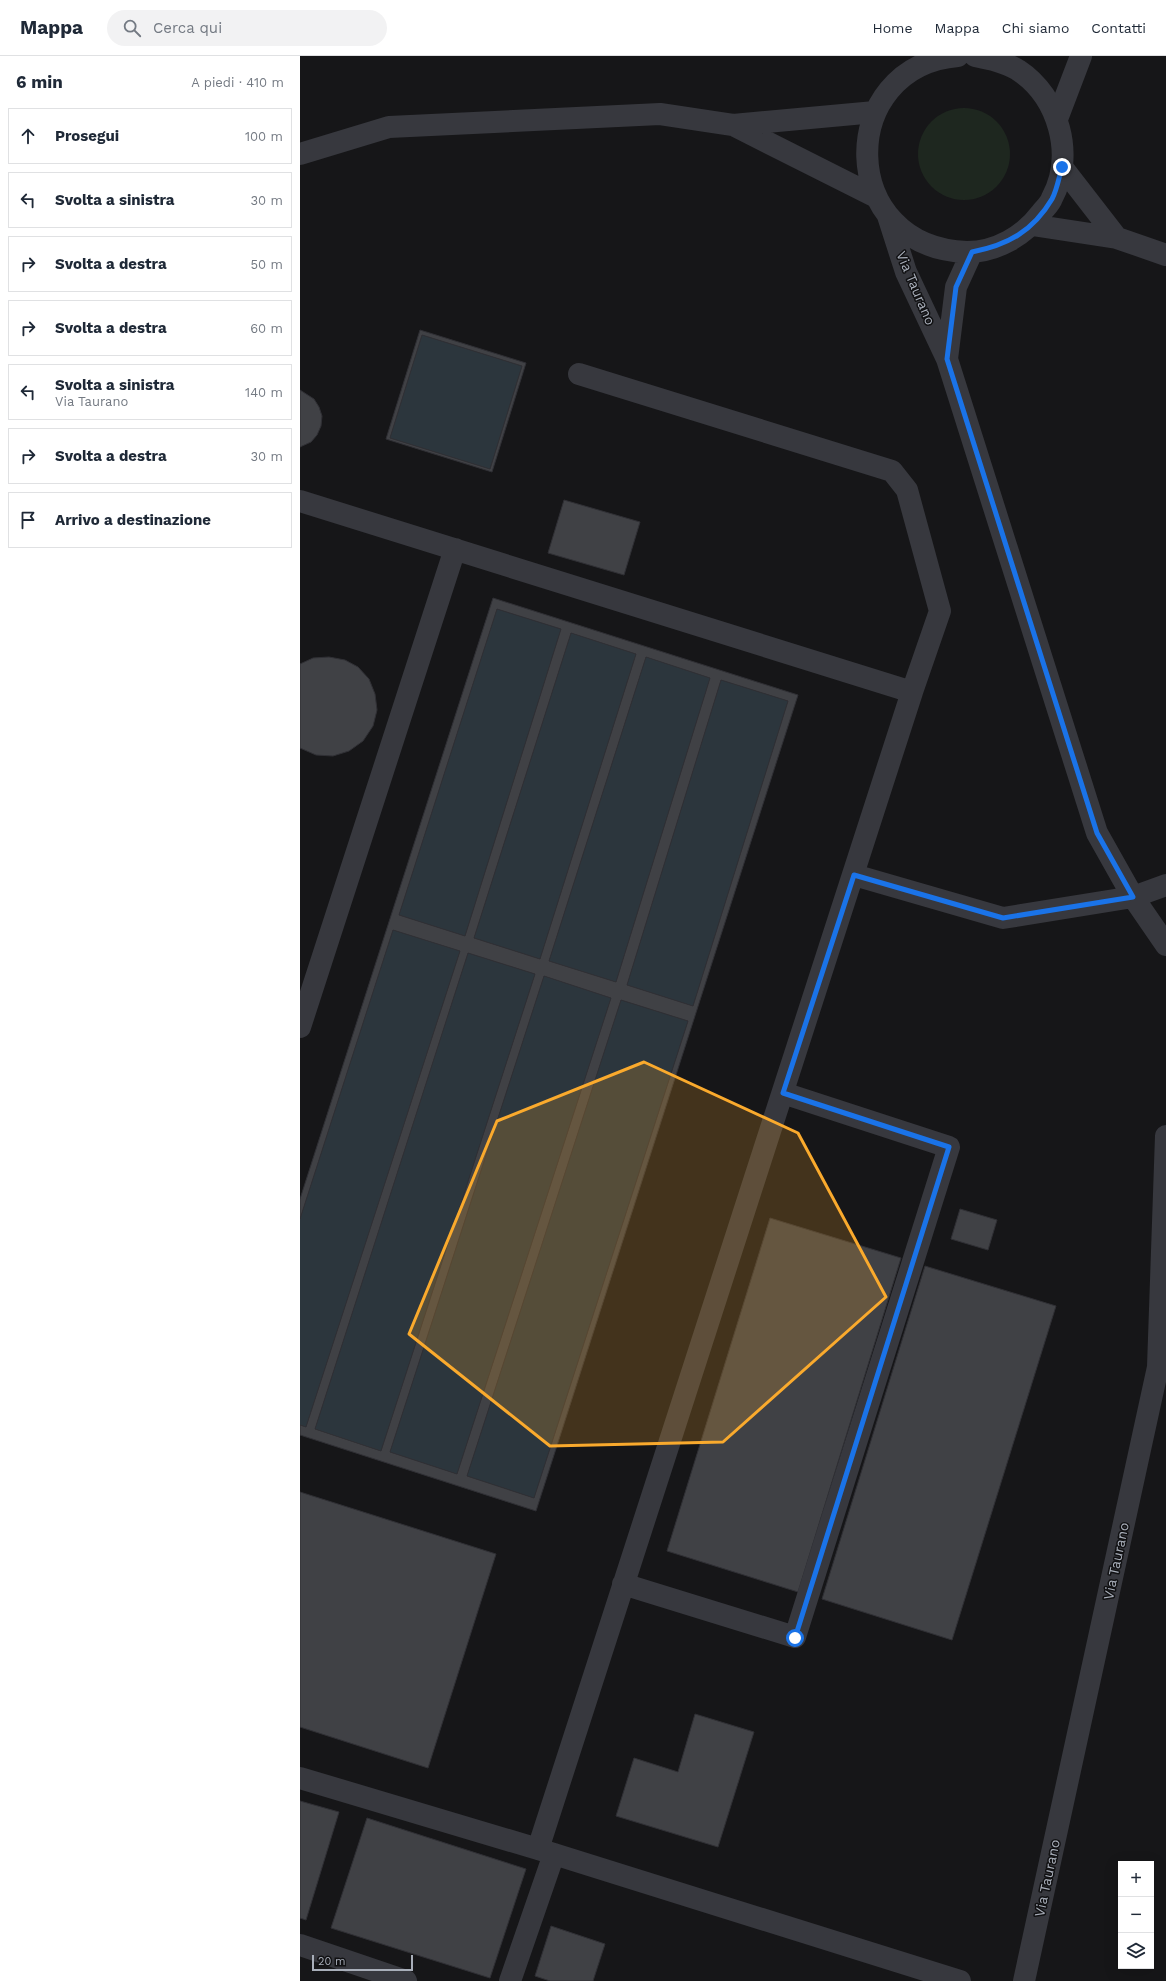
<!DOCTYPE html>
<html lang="it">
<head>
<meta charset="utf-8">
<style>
	body { margin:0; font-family:"Work Sans",sans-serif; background:#f2f2f3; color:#1f2937 }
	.controls { position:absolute; right:12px; bottom:12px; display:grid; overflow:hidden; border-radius:0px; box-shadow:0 4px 16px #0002 }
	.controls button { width:36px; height:36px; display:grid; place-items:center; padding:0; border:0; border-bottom:1px solid #e0e1e3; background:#fff; color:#1f2937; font:20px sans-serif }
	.scale { position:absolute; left:12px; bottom:10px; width:101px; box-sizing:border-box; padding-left:4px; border:2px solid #a8aeb9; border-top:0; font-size:11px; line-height:14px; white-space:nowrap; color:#a8aeb9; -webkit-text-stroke:3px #111113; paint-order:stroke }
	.stop { position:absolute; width:12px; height:12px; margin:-9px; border:3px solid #1a73e8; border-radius:50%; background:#fff }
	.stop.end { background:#1a73e8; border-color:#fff; box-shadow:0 1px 4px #0008 }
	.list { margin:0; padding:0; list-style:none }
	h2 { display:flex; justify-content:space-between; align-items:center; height:52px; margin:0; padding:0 16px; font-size:17px }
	h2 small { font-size:13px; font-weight:400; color:#747a83 }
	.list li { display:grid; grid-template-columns:26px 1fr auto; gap:12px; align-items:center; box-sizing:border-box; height:56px; margin:0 8px 8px; padding:0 8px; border:1px solid #e0e1e3; border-radius:0px }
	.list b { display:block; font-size:15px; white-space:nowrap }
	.list p { margin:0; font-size:13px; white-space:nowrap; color:#747a83 }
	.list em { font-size:13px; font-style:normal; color:#747a83 }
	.icon { flex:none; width:22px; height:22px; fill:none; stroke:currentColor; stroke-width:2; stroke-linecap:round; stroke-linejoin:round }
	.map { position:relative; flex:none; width:866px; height:1925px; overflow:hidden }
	header { display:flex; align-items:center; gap:24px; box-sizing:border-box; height:56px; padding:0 20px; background:#fff; border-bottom:1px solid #e0e1e3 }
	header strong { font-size:19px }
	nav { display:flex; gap:22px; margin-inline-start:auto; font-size:14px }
	.search { width:280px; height:36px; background:#f2f2f3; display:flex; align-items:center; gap:10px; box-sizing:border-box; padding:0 14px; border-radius:22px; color:#747a83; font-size:15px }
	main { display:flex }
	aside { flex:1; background:#fff }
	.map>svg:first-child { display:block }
	.green { fill:#1e271f }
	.water { fill:#2c363d }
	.building { fill:#404145; stroke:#303035; fill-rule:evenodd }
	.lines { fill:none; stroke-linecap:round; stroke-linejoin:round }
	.minor { stroke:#37383e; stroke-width:22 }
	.route { stroke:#1a73e8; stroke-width:5 }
	.marked { fill:#faaa2d; fill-opacity:0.2; stroke:#faaa2d; stroke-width:3; stroke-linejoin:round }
	.labels { text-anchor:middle; stroke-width:3; stroke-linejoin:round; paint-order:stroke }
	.street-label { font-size:14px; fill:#a8aeb9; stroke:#111113 }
</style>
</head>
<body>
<header>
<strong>Mappa</strong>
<div class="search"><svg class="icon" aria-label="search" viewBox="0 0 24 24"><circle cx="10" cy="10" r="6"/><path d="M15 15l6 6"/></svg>Cerca qui</div>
<nav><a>Home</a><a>Mappa</a><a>Chi siamo</a><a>Contatti</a></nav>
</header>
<main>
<aside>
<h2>6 min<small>A piedi · 410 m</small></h2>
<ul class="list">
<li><svg class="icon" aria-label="ahead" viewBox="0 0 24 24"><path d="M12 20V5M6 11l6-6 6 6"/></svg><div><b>Prosegui</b></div><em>100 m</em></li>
<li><svg class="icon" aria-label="left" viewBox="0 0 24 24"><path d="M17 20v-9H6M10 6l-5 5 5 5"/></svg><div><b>Svolta a sinistra</b></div><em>30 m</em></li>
<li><svg class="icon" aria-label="right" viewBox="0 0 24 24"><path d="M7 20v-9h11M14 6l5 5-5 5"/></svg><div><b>Svolta a destra</b></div><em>50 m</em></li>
<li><svg class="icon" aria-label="right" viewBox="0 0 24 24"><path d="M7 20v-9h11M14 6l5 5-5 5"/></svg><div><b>Svolta a destra</b></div><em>60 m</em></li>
<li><svg class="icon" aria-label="left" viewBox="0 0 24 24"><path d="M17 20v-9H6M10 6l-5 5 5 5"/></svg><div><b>Svolta a sinistra</b><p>Via Taurano</p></div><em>140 m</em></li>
<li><svg class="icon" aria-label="right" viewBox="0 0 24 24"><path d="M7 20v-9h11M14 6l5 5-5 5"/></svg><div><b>Svolta a destra</b></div><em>30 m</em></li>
<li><svg class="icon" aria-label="arrive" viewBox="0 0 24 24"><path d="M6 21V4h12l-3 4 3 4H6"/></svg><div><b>Arrivo a destinazione</b></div></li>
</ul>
</aside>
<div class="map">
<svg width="866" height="1925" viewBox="0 0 866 1925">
	<rect width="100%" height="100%" fill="#161618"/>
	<!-- green -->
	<path class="green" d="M618 98a46 46 0 1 1 92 0a46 46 0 1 1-92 0Z"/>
	<!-- water -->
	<path class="water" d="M122 279 222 310 190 413 90 382Z
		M197 553 261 573 165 880 99 859Z
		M271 577 336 598 240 903 174 882Z
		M346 601 410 622 316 926 249 905Z
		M421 624 488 645 393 950 327 929Z
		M93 874 160 895 6 1371 0 1369V1163Z
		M168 897 235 918 81 1395 15 1373Z
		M244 920 311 942 157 1418 90 1396Z
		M321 944 388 965 234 1442 167 1420Z"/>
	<!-- building -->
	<path class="building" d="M120 274 226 307 192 416 86 383ZM122 279 222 310 190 413 90 382Z
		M0 334 14 343 19 351 22 360 21 370 17 379 11 386 0 391Z
		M264 444 340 466 324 519 248 497Z
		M193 542 498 639 236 1455 0 1379V1369L6 1371 160 895 93 874 0 1163V1143ZM197 553 261 573 165 880 99 859ZM271 577 336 598 240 903 174 882ZM346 601 410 622 316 926 249 905ZM421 624 488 645 393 950 327 929ZM168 897 235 918 81 1395 15 1373ZM244 920 311 942 157 1418 90 1396ZM321 944 388 965 234 1442 167 1420Z
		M29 601 45 604 58 611 69 623 75 638 77 654 73 670 63 685 49 695 33 700 16 699 0 692V608L13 602Z
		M660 1153 697 1164 688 1194 651 1183Z
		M470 1162 601 1202 498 1536 367 1495Z
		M625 1210 756 1250 652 1584 522 1543Z
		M0 1436 196 1498 128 1712 0 1671Z
		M395 1658 454 1676 418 1791 316 1760 334 1702 378 1716Z
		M0 1745 39 1756 6 1864 0 1862Z
		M67 1762 226 1813 190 1922 31 1872Z
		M251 1870 305 1888 293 1925H250L235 1920Z"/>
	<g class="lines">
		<!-- minor -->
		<path class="minor" d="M658 0C535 10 536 192 667 196 696 196 724 180 741 157 745 152 750 148 752 142 775 99 759 41 718 14 705 6 690 3 675 0
			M757 63 781 0
			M433 69 576 141
			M0 98 89 71 360 58 433 69 575 56
			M762 111 817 182
			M588 160 606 216 647 303 797 777 833 841 866 889
			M732 169 817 182 866 199
			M647 303 656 231 672 196
			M279 318 592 415 607 434 640 555 612 636
			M0 445 612 636 238 1793
			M554 819 703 862 833 841 866 829
			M0 971 155 493
			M323 1528 495 1581 649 1091 483 1037
			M0 1722 238 1793 660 1925
			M0 1889 106 1925
			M210 1925 254 1798
			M724 1925 858 1311 866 1080"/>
	</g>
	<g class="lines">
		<!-- route -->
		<path class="route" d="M495 1582 649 1091 483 1037 554 819 703 862 833 841 797 777 647 303 656 231 672 196C708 189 733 175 752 143 757 134 759 121 762 111"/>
	</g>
	<!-- marked area -->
	<path class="marked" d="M344 1006 498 1077 586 1241 423 1386 250 1390 109 1278 197 1065Z"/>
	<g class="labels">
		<!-- street labels -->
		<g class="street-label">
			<text transform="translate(616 232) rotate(67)" y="5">Via Taurano</text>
			<text transform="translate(816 1505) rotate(-78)" y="5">Via Taurano</text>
			<text transform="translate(747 1822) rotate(-78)" y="5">Via Taurano</text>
		</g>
	</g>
</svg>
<div class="controls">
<button>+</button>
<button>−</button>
<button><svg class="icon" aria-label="layers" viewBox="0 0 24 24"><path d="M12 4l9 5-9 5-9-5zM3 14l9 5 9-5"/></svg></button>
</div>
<div class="scale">20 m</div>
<div class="stop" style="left:495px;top:1582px"></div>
<div class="stop end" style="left:762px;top:111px"></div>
</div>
</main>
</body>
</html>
